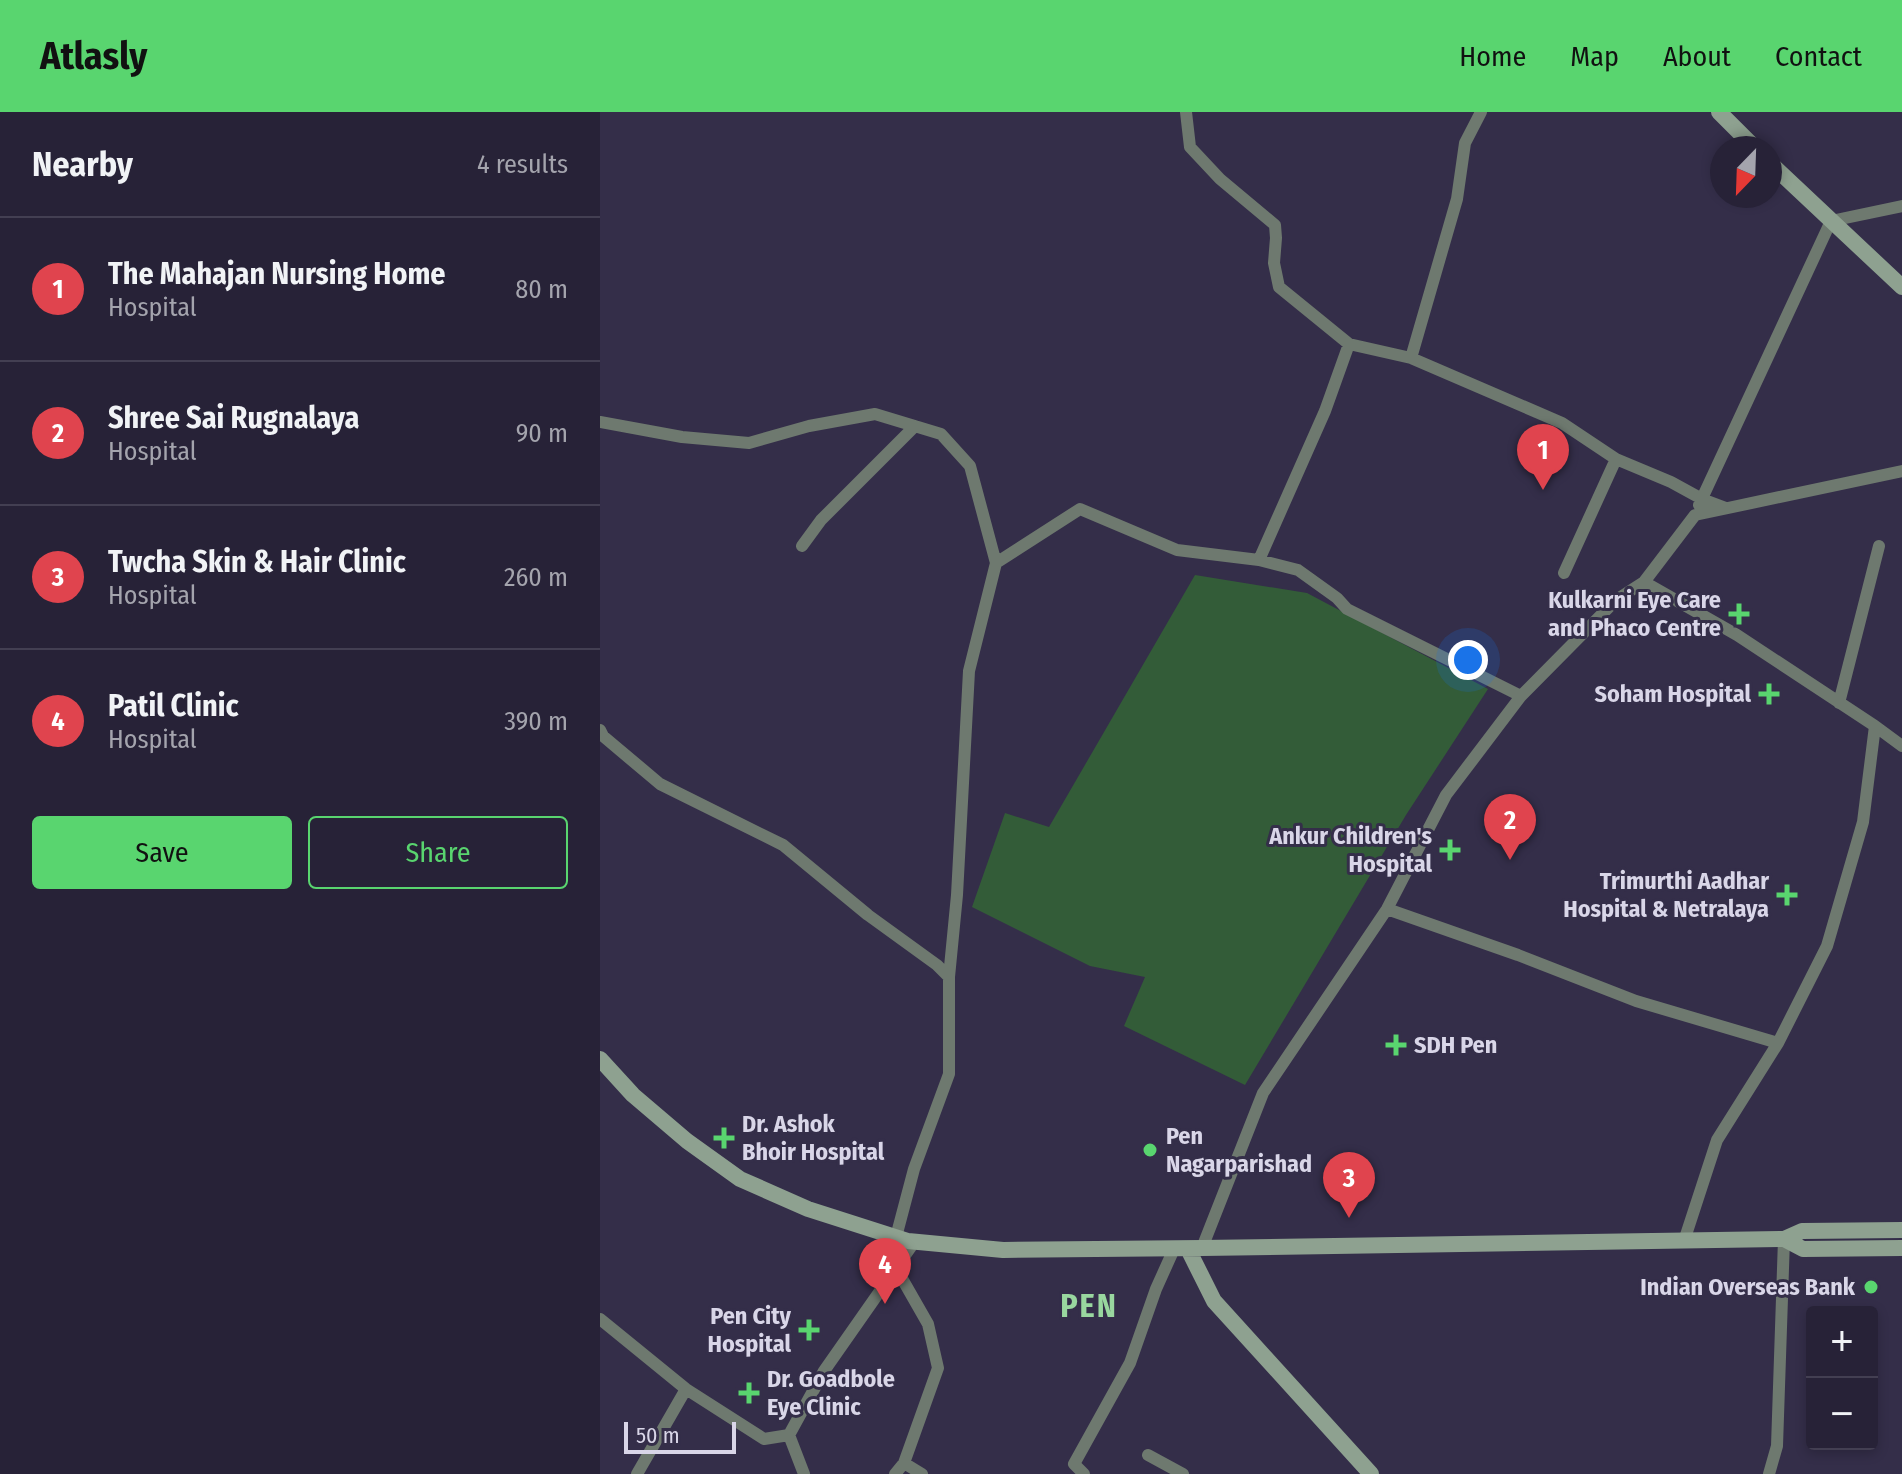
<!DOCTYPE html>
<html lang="en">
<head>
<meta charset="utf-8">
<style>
	body { margin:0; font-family:"Fira Sans Condensed",sans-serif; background:#2f2a3f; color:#f1f3f6 }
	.controls { position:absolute; right:24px; bottom:24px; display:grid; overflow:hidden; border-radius:8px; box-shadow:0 4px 12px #0003 }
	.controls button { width:72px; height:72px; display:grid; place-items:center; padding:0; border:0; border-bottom:2px solid #433f52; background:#272237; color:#f1f3f6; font:40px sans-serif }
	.compass { position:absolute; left:1110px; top:24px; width:72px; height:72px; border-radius:50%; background:#272237; box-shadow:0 4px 12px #0003; rotate:203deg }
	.scale { position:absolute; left:24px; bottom:20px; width:112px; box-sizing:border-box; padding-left:8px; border:4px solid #d9d6e8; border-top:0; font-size:22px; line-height:28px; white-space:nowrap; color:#d9d6e8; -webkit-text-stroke:6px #342e49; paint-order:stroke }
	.you { position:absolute; left:868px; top:548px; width:28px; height:28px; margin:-20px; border:6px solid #fff; border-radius:50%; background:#1a73e8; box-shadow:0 0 0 12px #1a73e833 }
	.badge { display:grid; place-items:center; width:52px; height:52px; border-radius:50%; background:#59d56f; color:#fff; font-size:26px; font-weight:700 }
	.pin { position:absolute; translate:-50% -66px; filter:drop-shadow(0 2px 4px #0008) }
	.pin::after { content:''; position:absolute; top:42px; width:28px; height:24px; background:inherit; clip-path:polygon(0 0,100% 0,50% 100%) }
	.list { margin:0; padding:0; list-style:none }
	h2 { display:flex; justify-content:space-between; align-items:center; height:104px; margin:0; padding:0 32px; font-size:34px }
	h2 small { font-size:26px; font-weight:400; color:#a4a4ad }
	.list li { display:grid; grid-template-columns:52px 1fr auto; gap:24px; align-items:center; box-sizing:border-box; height:144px; padding:0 32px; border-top:2px solid #433f52 }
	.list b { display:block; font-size:30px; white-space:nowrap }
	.list p { margin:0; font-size:26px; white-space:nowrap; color:#a4a4ad }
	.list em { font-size:26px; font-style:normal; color:#a4a4ad }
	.actions { display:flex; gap:16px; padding:24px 32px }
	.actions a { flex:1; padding:18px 0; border:2px solid #59d56f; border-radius:8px; text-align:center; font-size:28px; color:#59d56f }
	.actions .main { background:#59d56f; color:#111 }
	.map { position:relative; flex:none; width:1302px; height:1362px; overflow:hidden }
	header { display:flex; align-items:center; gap:48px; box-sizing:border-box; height:112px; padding:0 40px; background:#59d56f; color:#111 }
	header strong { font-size:38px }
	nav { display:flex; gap:44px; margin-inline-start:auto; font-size:28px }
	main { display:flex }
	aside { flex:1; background:#272237 }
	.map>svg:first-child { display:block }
	.green { fill:#335c38 }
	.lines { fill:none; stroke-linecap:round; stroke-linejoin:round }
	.street { stroke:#6e796f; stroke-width:12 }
	.secondary { stroke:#8ea190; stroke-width:16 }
	.poi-dot { fill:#59d56f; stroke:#342e49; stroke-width:3 }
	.labels { text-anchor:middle; stroke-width:6; stroke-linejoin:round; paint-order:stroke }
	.poi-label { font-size:24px; font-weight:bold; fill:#d9d6e8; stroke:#342e49; text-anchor:end }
	.district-label { font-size:32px; font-weight:bold; letter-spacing:2px; fill:#99d79f; stroke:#342e49 }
</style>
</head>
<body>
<header>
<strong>Atlasly</strong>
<nav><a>Home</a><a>Map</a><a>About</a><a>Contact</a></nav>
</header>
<main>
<aside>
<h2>Nearby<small>4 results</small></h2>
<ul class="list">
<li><span class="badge" style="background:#e0444e">1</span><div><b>The Mahajan Nursing Home</b><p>Hospital</p></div><em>80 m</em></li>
<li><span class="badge" style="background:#e0444e">2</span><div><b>Shree Sai Rugnalaya</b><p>Hospital</p></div><em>90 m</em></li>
<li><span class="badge" style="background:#e0444e">3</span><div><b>Twcha Skin &amp; Hair Clinic</b><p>Hospital</p></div><em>260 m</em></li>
<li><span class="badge" style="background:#e0444e">4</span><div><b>Patil Clinic</b><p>Hospital</p></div><em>390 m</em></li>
</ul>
<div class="actions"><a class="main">Save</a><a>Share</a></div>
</aside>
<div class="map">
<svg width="1302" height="1362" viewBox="0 0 1302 1362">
	<rect width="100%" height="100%" fill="#342e49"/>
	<!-- green -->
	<path class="green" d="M595 463 707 481 888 577 806 703 645 973 524 914 545 865 490 854 372 795 405 701 449 715Z"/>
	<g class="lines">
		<!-- street -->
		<path class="street" d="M586 0 590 35 620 67 675 113 676 126 674 151 679 175 749 232 811 246 962 311 1016 347 1071 370 1102 387 1126 396
			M811 246 857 87 865 31 881 0
			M0 310 82 325 149 331 209 314 275 302 341 322 370 354 396 451 369 559 357 783 349 865V962L314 1057 296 1125
			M1099 393 1231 109 1302 94
			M202 434 221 408 315 314
			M659 448 725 299 749 232
			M396 451 480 397 577 438 659 448 698 458 737 486 747 497 921 584
			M964 461 1016 347
			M1044 470 1137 523 1275 614 1263 710 1227 834 1178 931 1117 1028 1084 1129
			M1239 591 1279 434
			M1275 614 1302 634
			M0 618 3 624 60 672 183 733 268 803 337 853 349 865
			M787 797 918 843 1036 889 1178 931
			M602 1136 663 981 787 797 846 683 921 584 1016 488 1044 470 1095 403 1302 359
			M0 1207 86 1277 164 1327 189 1323
			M548 1343 583 1362
			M304 1351 322 1362
			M37 1362 86 1277
			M204 1362 189 1323 224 1259 315 1129
			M295 1362 304 1351 338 1256 328 1212 296 1156
			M484 1362 474 1352 530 1251 556 1177 574 1137
			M1169 1362 1177 1334 1184 1127"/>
		<!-- secondary -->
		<path class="secondary" d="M1119 0 1155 36
			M1170 51 1302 175
			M0 947 33 983 87 1029 140 1067 208 1097 308 1129 403 1138 602 1136 1184 1127 1202 1119 1302 1118
			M1184 1127 1203 1137 1302 1136
			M588 1137 614 1189 771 1362"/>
	</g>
	<!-- markers -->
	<g class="poi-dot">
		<path d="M1135 490h8v8h8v8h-8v8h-8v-8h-8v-8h8z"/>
		<path d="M1165 570h8v8h8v8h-8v8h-8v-8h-8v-8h8z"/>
		<path d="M846 726h8v8h8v8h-8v8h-8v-8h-8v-8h8z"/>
		<path d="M1183 771h8v8h8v8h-8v8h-8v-8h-8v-8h8z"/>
		<path d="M792 921h8v8h8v8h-8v8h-8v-8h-8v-8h8z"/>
		<path d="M120 1014h8v8h8v8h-8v8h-8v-8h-8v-8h8z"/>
		<circle cx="550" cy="1038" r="8"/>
		<circle cx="1271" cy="1175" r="8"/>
		<path d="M205 1206h8v8h8v8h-8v8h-8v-8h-8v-8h8z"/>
		<path d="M145 1269h8v8h8v8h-8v8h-8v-8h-8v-8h8z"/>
	</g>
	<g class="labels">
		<!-- poi labels -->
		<g class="poi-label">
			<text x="1121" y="496">Kulkarni Eye Care<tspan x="1121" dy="28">and Phaco Centre</tspan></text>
			<text x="1151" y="590">Soham Hospital</text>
			<text x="832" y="732">Ankur Children's<tspan x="832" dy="28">Hospital</tspan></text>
			<text x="1169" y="777">Trimurthi Aadhar<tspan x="1169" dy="28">Hospital &amp; Netralaya</tspan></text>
			<text x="814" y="941" text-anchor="start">SDH Pen</text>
			<text x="142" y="1020" text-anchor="start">Dr. Ashok<tspan x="142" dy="28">Bhoir Hospital</tspan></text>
			<text x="566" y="1032" text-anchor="start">Pen<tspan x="566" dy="28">Nagarparishad</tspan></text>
			<text x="1255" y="1183">Indian Overseas Bank</text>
			<text x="191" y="1212">Pen City<tspan x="191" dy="28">Hospital</tspan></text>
			<text x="167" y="1275" text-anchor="start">Dr. Goadbole<tspan x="167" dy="28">Eye Clinic</tspan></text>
		</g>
		<!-- district labels -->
		<g class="district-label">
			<text x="489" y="1205">PEN</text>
		</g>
	</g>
</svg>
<div class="controls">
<button>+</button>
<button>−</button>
</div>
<svg class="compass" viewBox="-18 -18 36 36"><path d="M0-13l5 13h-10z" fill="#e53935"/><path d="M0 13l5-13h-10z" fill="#a4a4ad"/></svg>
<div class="scale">50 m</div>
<div class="you"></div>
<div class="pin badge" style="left:943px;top:378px;background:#e0444e">1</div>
<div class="pin badge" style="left:910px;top:748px;background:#e0444e">2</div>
<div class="pin badge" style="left:749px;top:1106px;background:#e0444e">3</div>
<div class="pin badge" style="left:285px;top:1192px;background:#e0444e">4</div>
</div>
</main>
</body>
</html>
